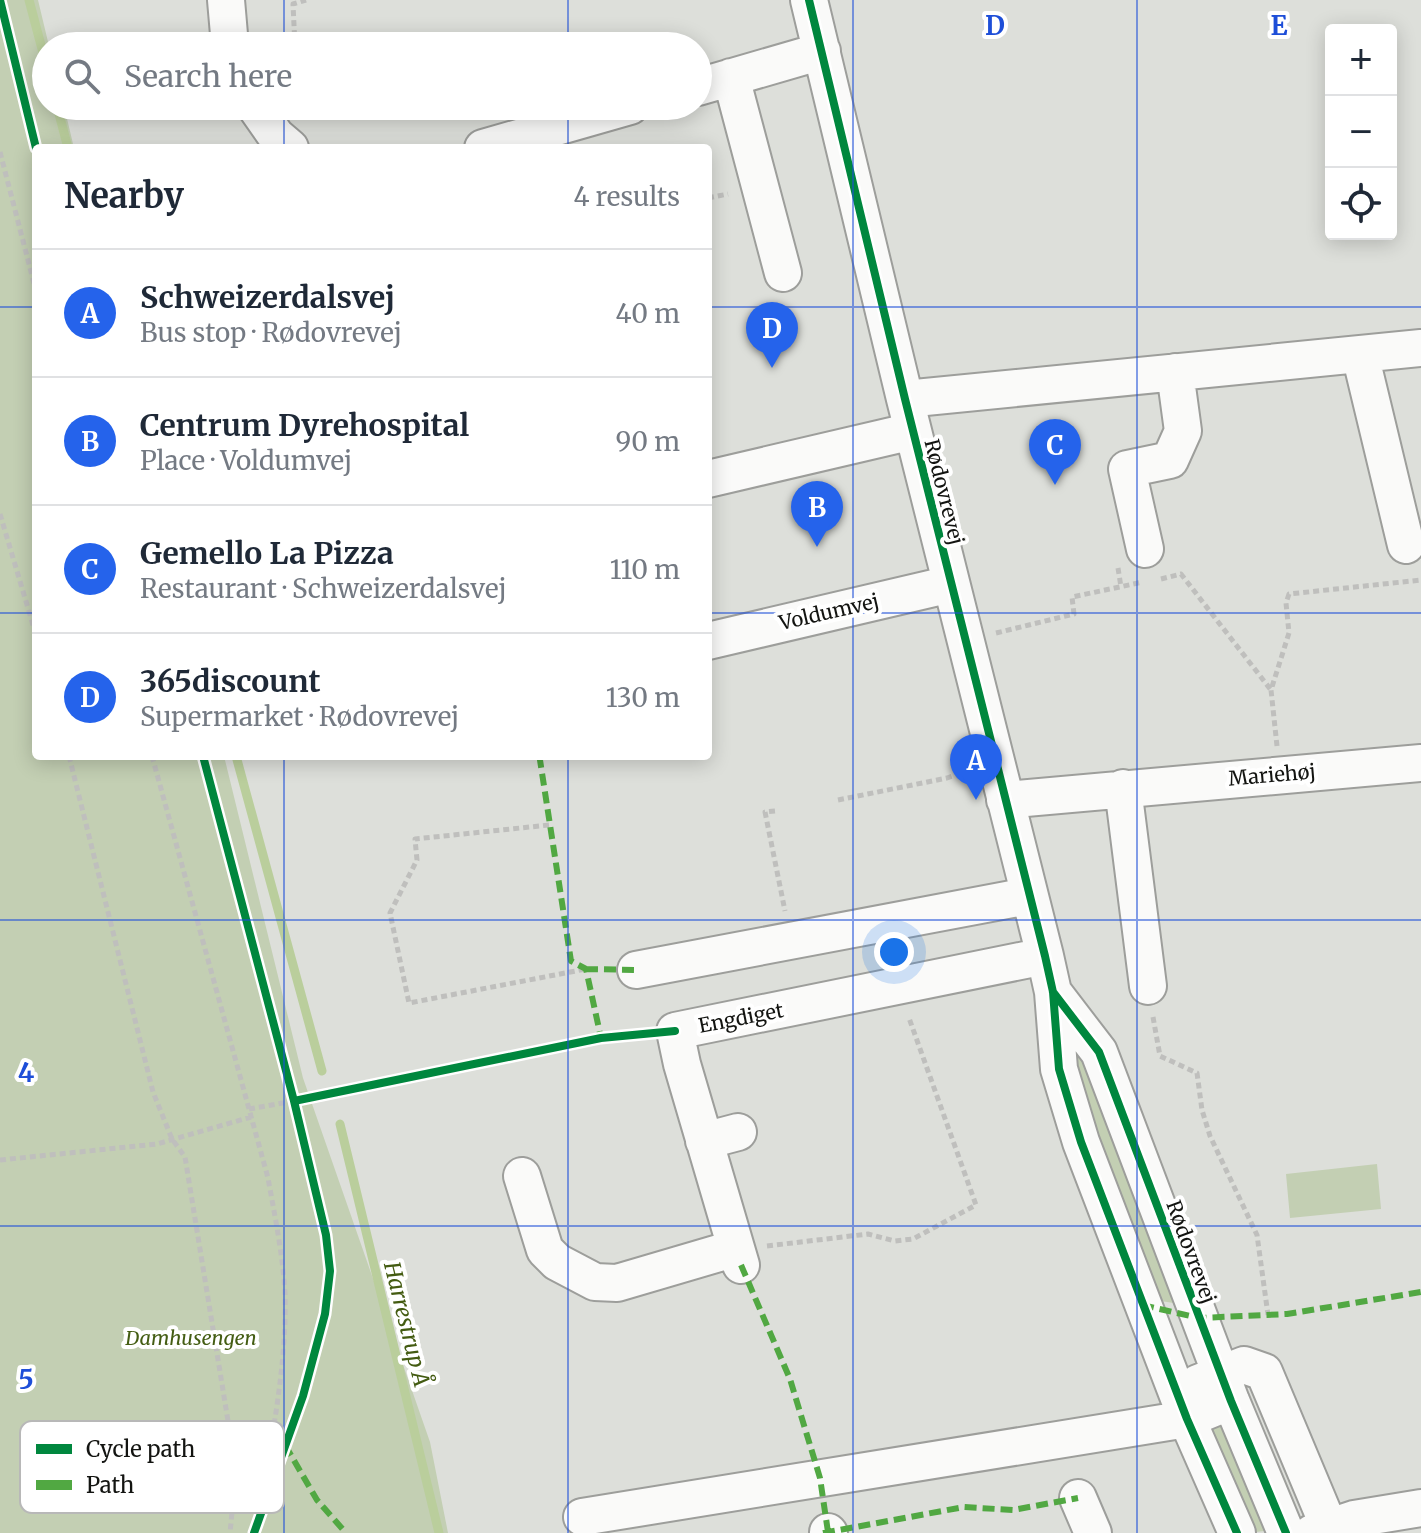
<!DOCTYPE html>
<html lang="en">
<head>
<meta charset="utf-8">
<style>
	body { margin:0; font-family:Merriweather,serif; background:#f6f6f7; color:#1f2937 }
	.controls { position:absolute; right:24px; top:24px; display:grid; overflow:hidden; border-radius:8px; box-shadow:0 4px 20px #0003 }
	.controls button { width:72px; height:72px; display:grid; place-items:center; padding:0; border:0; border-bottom:2px solid #e0e1e3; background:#fff; color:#1f2937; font:40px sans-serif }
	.you { position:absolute; left:894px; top:952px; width:28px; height:28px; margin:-20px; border:6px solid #fff; border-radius:50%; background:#1a73e8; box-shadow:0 0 0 12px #1a73e833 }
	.badge { display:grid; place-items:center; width:52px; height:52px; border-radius:50%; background:#2563eb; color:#fff; font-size:26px; font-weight:700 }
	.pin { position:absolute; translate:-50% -66px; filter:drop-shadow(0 2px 4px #0008) }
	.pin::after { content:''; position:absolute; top:42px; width:28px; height:24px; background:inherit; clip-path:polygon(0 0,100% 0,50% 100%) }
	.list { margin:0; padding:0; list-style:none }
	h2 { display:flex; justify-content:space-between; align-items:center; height:104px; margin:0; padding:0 32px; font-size:34px }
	h2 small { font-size:26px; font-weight:400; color:#747a83 }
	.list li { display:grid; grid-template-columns:52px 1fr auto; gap:24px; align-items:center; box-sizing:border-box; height:128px; padding:0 32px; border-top:2px solid #e0e1e3 }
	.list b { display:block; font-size:30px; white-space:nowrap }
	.list p { margin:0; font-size:26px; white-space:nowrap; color:#747a83 }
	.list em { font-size:26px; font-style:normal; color:#747a83 }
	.icon { flex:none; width:44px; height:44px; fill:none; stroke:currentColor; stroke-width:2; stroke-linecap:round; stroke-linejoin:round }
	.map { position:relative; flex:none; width:1421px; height:1533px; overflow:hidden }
	.search { position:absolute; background:#fff; box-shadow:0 4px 20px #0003; left:32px; top:32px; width:680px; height:88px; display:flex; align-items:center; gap:20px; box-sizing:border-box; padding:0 28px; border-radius:44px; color:#747a83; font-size:30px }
	.panel { position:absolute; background:#fff; box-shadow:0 4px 20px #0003; left:32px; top:144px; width:680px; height:616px; border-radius:8px }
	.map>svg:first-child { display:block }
	.green { fill:#c3cfb3 }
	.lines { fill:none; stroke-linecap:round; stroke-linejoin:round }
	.stream { stroke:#bace9c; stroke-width:9 }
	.minor-casing { stroke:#9d9e9b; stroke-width:40 }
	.path { stroke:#bfbfbd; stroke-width:5; stroke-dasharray:6 4; stroke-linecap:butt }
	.minor { stroke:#fafaf9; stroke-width:36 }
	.quiet { stroke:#51a842; stroke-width:6; stroke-dasharray:12 6; stroke-linecap:butt }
	.cycleway-casing { stroke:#fff; stroke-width:13 }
	.cycleway { stroke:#00873e; stroke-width:8 }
	.grid { fill:none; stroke:#1d4ed8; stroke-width:2; stroke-opacity:0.55 }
	.labels { text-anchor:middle; stroke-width:8; stroke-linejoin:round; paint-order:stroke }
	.street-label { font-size:20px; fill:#131411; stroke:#fff }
	.park-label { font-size:20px; font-style:italic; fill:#445d13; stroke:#fff }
	.water-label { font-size:22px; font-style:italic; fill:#435b11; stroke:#fff }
	.key { fill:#fff; stroke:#b8b8b8; stroke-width:2 }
	.key-label { font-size:22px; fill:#131411 }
	.grid-label { font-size:26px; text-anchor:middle; font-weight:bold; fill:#1d4ed8; stroke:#fff; stroke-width:8; stroke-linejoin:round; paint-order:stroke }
</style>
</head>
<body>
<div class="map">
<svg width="1421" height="1533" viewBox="0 0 1421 1533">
	<rect width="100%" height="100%" fill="#dddfda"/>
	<!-- green -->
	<path class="green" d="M0 0H38L49 46H46V106H64L74 148H36V756H224L303 1078 430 1442 448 1533H0Z
		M1071 1027 1180 1304 1148 1299 1064 1029Z
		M1377 1164 1381 1209 1290 1218 1286 1174Z
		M1223 1425 1253 1490 1264 1531 1248 1533 1211 1430Z"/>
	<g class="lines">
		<!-- stream -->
		<path class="stream" d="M29 0 46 64
			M57 106 68 148
			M236 756 322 1071
			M340 1124 439 1533"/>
		<!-- minor casing -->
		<g class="minor-casing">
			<path id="minor" d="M226 0 230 46
				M809 0 905 399 1045 956 1053 992 1059 1069 1081 1142 1187 1419 1237 1533
				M731 77 783 273
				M698 87 822 51
				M255 106 276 136 290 148
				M483 148 630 106
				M1360 354 1406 545
				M905 399 1421 348
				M708 479 913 431
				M1145 549 1127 469 1170 460 1183 431 1175 372
				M708 641 951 584
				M1123 788 1148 986
				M1005 800 1421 763
				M636 970 1028 896
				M1053 992 1099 1052 1231 1401 1286 1533
				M704 1141 738 1132
				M522 1176 545 1250 557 1262 595 1282 617 1283 736 1248
				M741 1265 682 1064 675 1031 1045 956
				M1198 1383 1244 1365 1264 1372 1329 1527
				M1078 1498 1093 1533
				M582 1517 1187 1419 1231 1401
				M828 1532 829 1533
				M1312 1533 1354 1519 1421 1508"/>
		</g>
		<!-- path -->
		<path class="path" d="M295 46 293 4 306 0
			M0 152 36 291
			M708 198 728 194
			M0 514 36 635
			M1118 568 1121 587
			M1161 579 1181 574 1271 690
			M996 633 1074 614 1072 597 1143 582
			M1277 746 1271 690 1289 633 1286 603 1289 594 1421 580
			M69 756 153 1092 172 1139 185 1157 236 1470 230 1533
			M152 756 268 1178C275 1217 283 1255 285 1294 287 1371 269 1450 257 1526
			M838 800 947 778 968 771
			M775 811 765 812 785 911
			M549 825 415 839 417 860 390 913 409 1003 586 969
			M1153 1017 1160 1056 1197 1073 1202 1110 1210 1136 1257 1235 1268 1315
			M249 1109 294 1101
			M0 1160 157 1144 251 1117
			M767 1246 868 1234 895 1241 913 1239 976 1205 909 1018"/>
		<!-- minor -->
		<use href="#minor" class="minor"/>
		<!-- quiet -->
		<path class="quiet" d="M541 756 540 760 571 961 586 969 601 1038
			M586 969 636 970
			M741 1265 790 1379 820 1478 828 1532
			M1142 1305 1199 1318 1287 1314 1421 1292
			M285 1445 317 1500 346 1533
			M823 1533 964 1507 1013 1510 1078 1498"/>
		<!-- cycleway casing -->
		<g class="cycleway-casing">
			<path id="cycleway" d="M0 0 36 148
				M809 0 905 399 1045 956 1053 992 1059 1069 1081 1142 1187 1419 1237 1533
				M203 756 294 1101 326 1235 330 1271 325 1314 303 1396 254 1533
				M1053 992 1099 1052 1231 1401 1286 1533
				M294 1101 601 1038 675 1031"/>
		</g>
		<!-- cycleway -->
		<use href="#cycleway" class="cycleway"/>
	</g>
	<!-- grid -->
	<path class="grid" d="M284 0V46M568 0V46M853 0V1533M1137 0V1533M284 106V148M568 106V148M0 307H36M708 307H1421M0 613H36M708 613H1421M284 756V1533M568 756V1533M0 920H1421M0 1226H1421"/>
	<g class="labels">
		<!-- street labels -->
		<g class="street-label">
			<text transform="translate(944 492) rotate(76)" y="7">Rødovrevej</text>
			<text transform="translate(829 612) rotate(-13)" y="7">Voldumvej</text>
			<text transform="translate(1272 775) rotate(-5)" y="7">Mariehøj</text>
			<text transform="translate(741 1018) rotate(-11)" y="7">Engdiget</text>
			<text transform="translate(1191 1252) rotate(70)" y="7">Rødovrevej</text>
		</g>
		<!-- park labels -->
		<g class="park-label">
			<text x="191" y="1345">Damhusengen</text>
		</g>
		<!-- water labels -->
		<g class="water-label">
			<text transform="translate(407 1324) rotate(76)" y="8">Harrestrup Å</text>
		</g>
	</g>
	<!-- legend -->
	<rect x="20" y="1421" width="264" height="92" rx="12" class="key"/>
	<rect x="36" y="1444" width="36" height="10" fill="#00873e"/>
	<rect x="36" y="1480" width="36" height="10" fill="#51a842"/>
	<g class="key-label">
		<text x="86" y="1457">Cycle path</text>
		<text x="86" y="1493">Path</text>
	</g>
	<g class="grid-label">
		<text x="995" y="35">D</text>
		<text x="1279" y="35">E</text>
		<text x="26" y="1082">4</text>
		<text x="26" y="1389">5</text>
	</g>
</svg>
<div class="controls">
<button>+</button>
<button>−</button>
<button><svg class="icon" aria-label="locate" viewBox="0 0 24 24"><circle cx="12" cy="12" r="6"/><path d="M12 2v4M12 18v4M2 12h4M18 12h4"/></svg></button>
</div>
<div class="you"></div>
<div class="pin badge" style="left:976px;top:800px">A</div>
<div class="pin badge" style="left:817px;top:547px">B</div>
<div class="pin badge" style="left:1055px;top:485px">C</div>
<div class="pin badge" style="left:772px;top:368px">D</div>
<div class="search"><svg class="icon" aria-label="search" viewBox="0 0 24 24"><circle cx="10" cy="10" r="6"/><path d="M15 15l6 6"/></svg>Search here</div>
<section class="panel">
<h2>Nearby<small>4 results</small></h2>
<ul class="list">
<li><span class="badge">A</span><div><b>Schweizerdalsvej</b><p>Bus stop · Rødovrevej</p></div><em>40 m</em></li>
<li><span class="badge">B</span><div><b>Centrum Dyrehospital</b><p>Place · Voldumvej</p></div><em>90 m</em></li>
<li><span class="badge">C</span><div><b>Gemello La Pizza</b><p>Restaurant · Schweizerdalsvej</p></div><em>110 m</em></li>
<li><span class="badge">D</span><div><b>365discount</b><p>Supermarket · Rødovrevej</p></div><em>130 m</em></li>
</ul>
</section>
</div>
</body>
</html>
